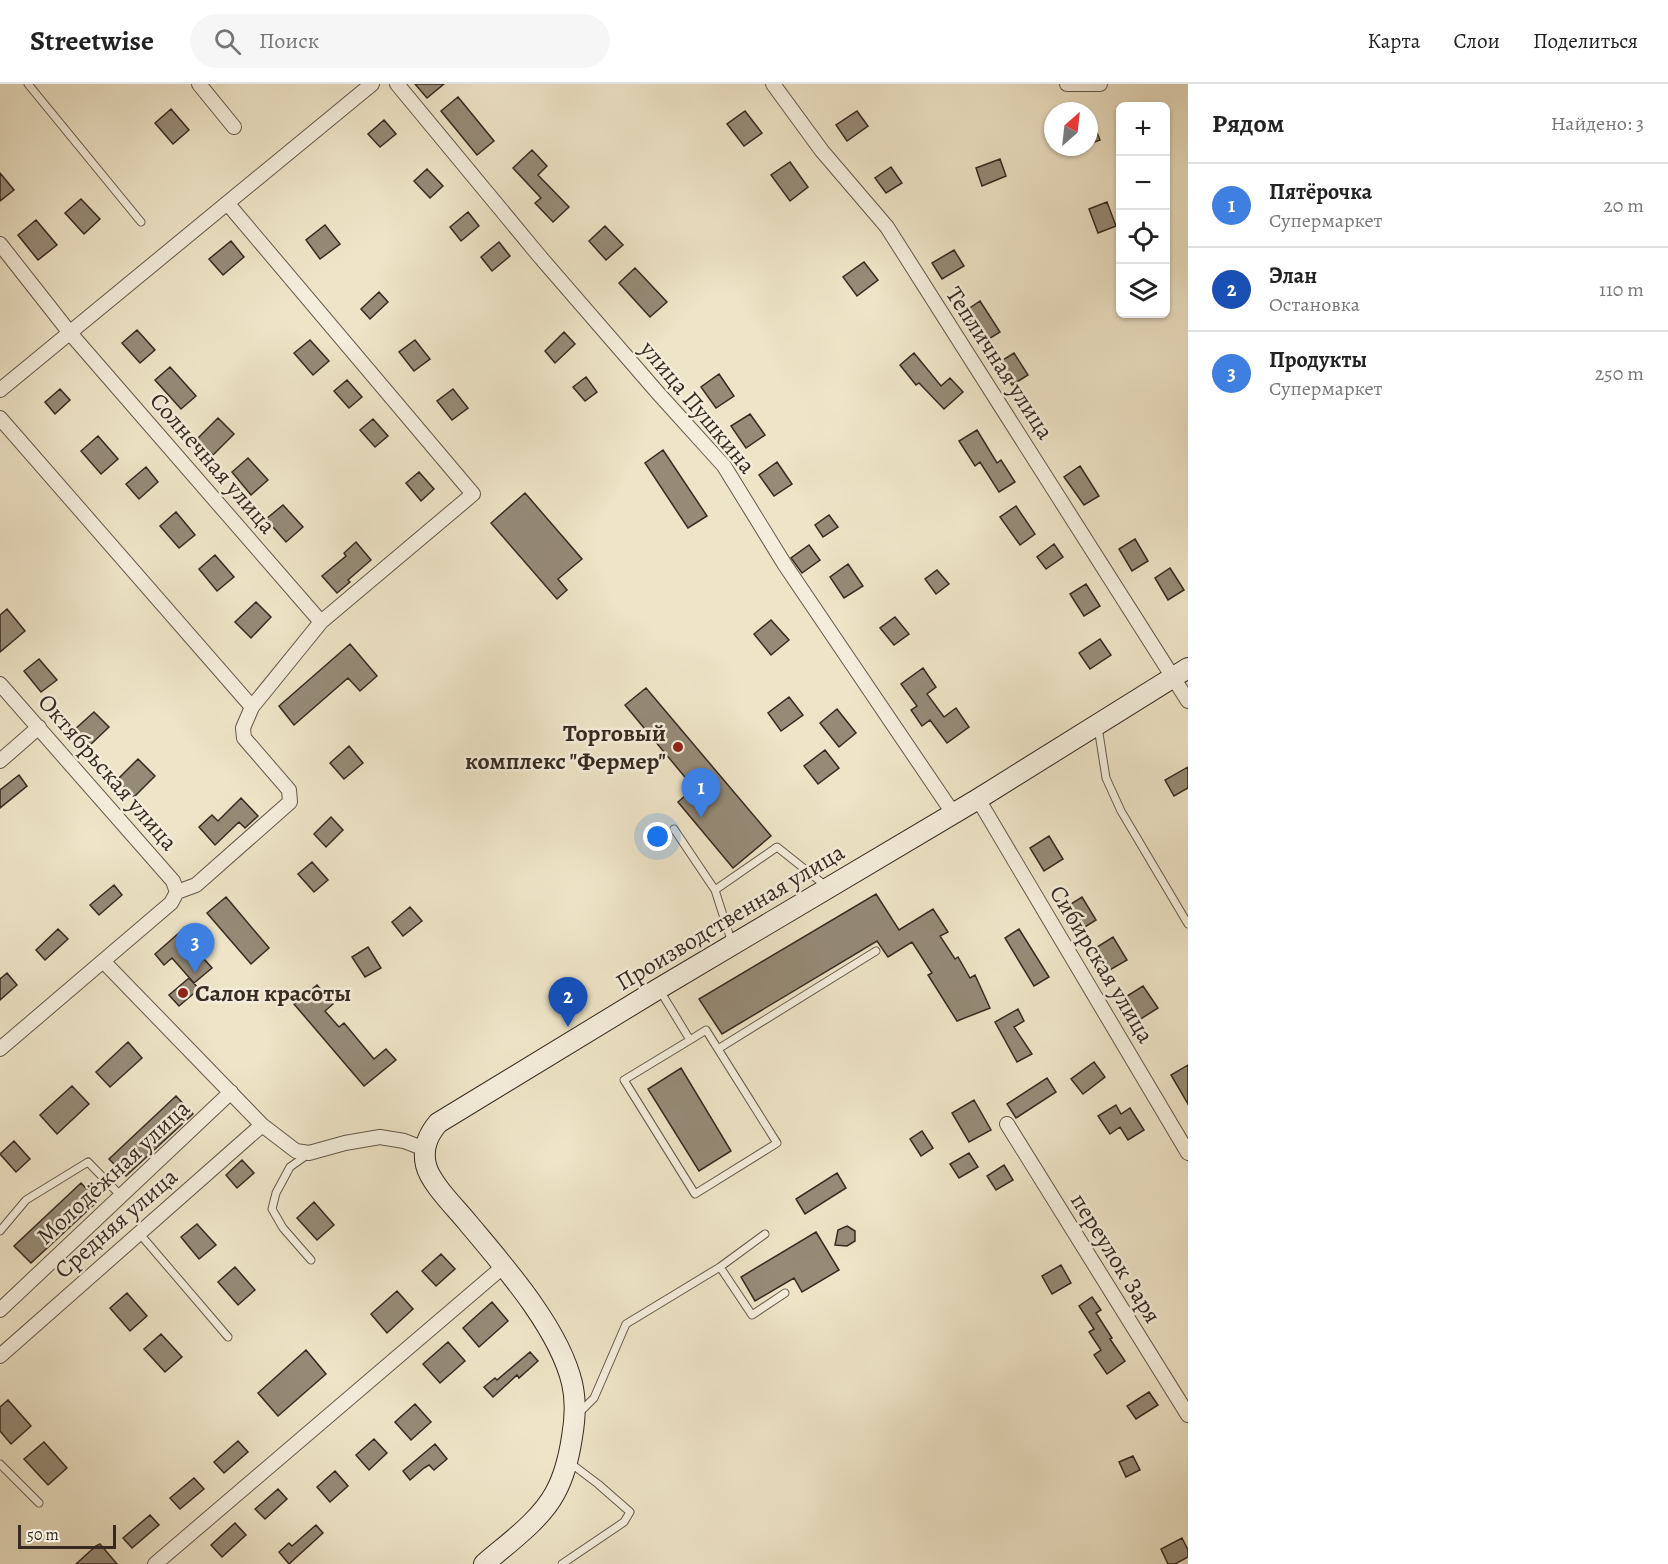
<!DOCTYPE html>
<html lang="ru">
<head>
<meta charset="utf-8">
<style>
	body { margin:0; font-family:Alegreya,serif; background:#f6f6f6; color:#222 }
	.controls { position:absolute; right:18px; top:18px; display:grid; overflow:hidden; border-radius:9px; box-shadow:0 2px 4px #0004 }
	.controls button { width:54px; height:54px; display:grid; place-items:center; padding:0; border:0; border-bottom:2px solid #e0e0e0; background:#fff; color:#222; font:30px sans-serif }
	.compass { position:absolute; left:1044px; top:18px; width:54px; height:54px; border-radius:50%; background:#fff; box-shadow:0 2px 4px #0004; rotate:27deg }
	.scale { position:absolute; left:18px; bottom:15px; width:98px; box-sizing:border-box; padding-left:6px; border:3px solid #372a21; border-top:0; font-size:16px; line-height:21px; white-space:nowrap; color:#372a21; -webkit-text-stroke:4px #f4eddb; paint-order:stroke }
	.you { position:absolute; left:658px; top:753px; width:21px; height:21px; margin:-15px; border:4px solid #fff; border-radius:50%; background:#1a73e8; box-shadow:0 0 0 9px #1a73e833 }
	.badge { display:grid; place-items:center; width:39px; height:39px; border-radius:50%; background:#d93025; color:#fff; font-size:20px; font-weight:700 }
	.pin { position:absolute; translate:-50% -50px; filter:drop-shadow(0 2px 3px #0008) }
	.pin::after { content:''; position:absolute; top:32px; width:21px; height:18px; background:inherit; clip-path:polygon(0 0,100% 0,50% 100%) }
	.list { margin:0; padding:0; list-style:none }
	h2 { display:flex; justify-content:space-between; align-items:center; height:78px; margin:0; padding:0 24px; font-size:26px }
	h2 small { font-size:20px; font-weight:400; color:#767676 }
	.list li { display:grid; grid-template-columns:39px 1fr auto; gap:18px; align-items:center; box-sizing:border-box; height:84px; padding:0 24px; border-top:2px solid #e0e0e0 }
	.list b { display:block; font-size:22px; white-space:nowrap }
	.list p { margin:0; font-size:20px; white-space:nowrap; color:#767676 }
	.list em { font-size:20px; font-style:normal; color:#767676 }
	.icon { flex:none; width:33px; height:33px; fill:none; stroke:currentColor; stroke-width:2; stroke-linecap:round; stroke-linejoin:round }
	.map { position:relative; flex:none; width:1188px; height:1480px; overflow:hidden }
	header { display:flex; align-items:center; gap:36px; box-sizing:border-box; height:84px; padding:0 30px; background:#fff; border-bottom:2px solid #e0e0e0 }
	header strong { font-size:28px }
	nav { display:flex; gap:33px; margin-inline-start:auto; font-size:21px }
	.search { width:420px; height:54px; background:#f6f6f6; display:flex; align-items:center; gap:15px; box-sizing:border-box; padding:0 21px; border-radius:33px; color:#767676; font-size:22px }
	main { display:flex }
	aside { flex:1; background:#fff }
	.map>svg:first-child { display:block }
	.building { fill:#968b77; stroke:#372a21; stroke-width:1.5 }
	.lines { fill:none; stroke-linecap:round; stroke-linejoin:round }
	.lane-casing { stroke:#65584a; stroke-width:9 }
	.street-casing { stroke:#65584a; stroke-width:16 }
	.secondary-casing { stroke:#372a21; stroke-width:22 }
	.lane { stroke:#f4eddb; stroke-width:7 }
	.street { stroke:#f4eddb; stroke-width:14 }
	.secondary { stroke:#f4eddb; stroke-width:20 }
	.poi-dot { fill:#8f2418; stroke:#f4eddb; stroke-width:2 }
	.labels { text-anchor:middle; stroke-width:5; stroke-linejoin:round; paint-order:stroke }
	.street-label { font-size:24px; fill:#372a21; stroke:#f4eddb }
	.poi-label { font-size:24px; font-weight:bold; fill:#372a21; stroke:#f4eddb; text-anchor:end }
</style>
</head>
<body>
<header>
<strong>Streetwise</strong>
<div class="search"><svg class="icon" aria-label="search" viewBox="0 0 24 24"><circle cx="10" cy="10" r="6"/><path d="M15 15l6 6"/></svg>Поиск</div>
<nav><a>Карта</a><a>Слои</a><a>Поделиться</a></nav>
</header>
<main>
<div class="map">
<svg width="1188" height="1480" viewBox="0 0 1188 1480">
	<rect width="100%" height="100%" fill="#eee4c7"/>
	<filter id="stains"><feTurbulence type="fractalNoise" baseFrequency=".00333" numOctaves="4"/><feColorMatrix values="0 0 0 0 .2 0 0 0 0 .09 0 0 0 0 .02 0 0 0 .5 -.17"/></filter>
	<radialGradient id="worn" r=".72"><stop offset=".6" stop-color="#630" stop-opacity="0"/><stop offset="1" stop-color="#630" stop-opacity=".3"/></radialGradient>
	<!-- building -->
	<path class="building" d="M415 0H444L427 14Z
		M458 13 494 57 477 71 441 27Z
		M171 25 189 46 173 60 155 39Z
		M745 27 762 49 744 62 727 40Z
		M857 27 868 42 847 57 836 41Z
		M1089 29 1100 56 1089 60Z
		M384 36 396 50 380 63 368 50Z
		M532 66 547 82 538 91 569 123 553 138 535 119 541 114 513 84Z
		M1000 75 1006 92 982 102 976 84Z
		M790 78 808 103 790 117 771 91Z
		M891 83 902 99 886 109 875 94Z
		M427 85 443 102 430 114 414 97Z
		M0 89 14 106 0 117Z
		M81 115 100 135 84 150 65 129Z
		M1107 118 1116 142 1098 149 1089 125Z
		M468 128 479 142 461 157 450 143Z
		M36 136 57 161 38 176 18 151Z
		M325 141 340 160 320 175 306 156Z
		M605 142 623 161 606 176 589 157Z
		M231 157 244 173 223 191 209 175Z
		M499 158 510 172 492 187 481 173Z
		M954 166 964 182 942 195 932 179Z
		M864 178 878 196 857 212 843 193Z
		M635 184 667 218 650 233 619 199Z
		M379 208 388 218 370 235 361 225Z
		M980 217 1000 248 984 258 964 228Z
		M137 246 155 266 140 279 122 259Z
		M564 248 575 260 555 279 545 267Z
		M310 256 329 277 313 291 294 269Z
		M415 256 430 275 414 287 399 268Z
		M914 269 941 302 950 294 963 308 944 325 919 299 916 301 900 281Z
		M1014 269 1028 291 1012 301 998 279Z
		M170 283 196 312 181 325 155 296Z
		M719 290 734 312 716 324 701 303Z
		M586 293 597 308 585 317 573 303Z
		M347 296 362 313 349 324 334 307Z
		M60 305 70 316 55 330 45 318Z
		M453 305 468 324 452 336 437 317Z
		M750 330 765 351 746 364 731 342Z
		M218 334 234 350 213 371 197 355Z
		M373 335 388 352 375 363 360 346Z
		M977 346 997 379 1001 376 1015 398 999 408 980 378 975 382 959 357Z
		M98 352 118 375 101 390 81 367Z
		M663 366 707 432 688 444 645 379Z
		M248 374 268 396 251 411 232 388Z
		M777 378 792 400 774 412 759 391Z
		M1080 382 1099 412 1084 421 1064 393Z
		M146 383 158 398 139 415 126 400Z
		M419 388 434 405 421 417 406 399Z
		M525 409 582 475 558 495 567 506 557 515 491 439Z
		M283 421 303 443 286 458 266 435Z
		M1016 422 1035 450 1020 461 1000 433Z
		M176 428 195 451 179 464 160 442Z
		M829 431 838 443 823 453 815 441Z
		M1135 455 1148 477 1132 487 1119 465Z
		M356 458 371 476 348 496 350 498 337 509 322 492 346 472 344 469Z
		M1054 460 1063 473 1046 485 1037 473Z
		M809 461 820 476 802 489 791 474Z
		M215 471 234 493 217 507 199 485Z
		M848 480 863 502 844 514 830 493Z
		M1170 484 1184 506 1168 516 1155 494Z
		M937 486 949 500 936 510 925 495Z
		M1086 500 1100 522 1084 532 1070 510Z
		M256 518 271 533 251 554 235 538Z
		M7 525 25 547 0 568V531Z
		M895 533 909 550 894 561 880 544Z
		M771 536 789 556 771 571 754 550Z
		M1100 555 1111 571 1090 585 1079 569Z
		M350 560 377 592 360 607 348 594 294 641 279 622Z
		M39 575 57 596 41 608 24 587Z
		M923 584 936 603 927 610 944 633 956 624 969 643 947 659 930 636 922 642 911 626 917 622 901 600Z
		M646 604 771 752 733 784 678 718 694 704 625 621Z
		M789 613 803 631 781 647 768 629Z
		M837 625 856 649 839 663 820 639Z
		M94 628 109 643 88 663 73 647Z
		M349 662 363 679 344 695 330 679Z
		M825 666 839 684 818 700 804 682Z
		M138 675 155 692 134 713 117 696Z
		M1188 683V704L1174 712 1165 696Z
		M19 691 27 702 0 724V706Z
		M241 714 258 732 245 744 239 738 215 761 199 743 212 731 218 737Z
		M331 733 343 746 326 763 314 750Z
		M1049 752 1063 775 1044 787 1030 764Z
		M312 778 328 796 314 808 298 790Z
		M114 801 122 811 99 831 90 821Z
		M876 810 899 846 933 825 948 848 940 852 955 875 958 873 970 894 975 891 990 924 957 937 928 891 932 889 912 858 888 873 877 857 722 950 699 915Z
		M226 813 269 864 251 880 207 829Z
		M1082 813 1096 836 1077 848 1063 825Z
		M410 823 422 837 403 852 392 838Z
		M58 845 68 855 45 876 36 866Z
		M1019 845 1049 893 1034 902 1005 854Z
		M180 848 212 884 194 899 172 874 164 881 155 870Z
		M1113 853 1127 876 1108 887 1094 865Z
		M368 863 381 884 365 893 352 873Z
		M7 889 17 901 0 916V895Z
		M189 894 199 905 179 922 169 911Z
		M317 901 333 920 325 927 339 943 344 939 374 975 386 965 396 976 364 1002 294 920Z
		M1143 902 1158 924 1139 936 1124 914Z
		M1018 925 1024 937 1014 943 1032 970 1017 978 995 938Z
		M128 958 142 974 110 1003 96 988Z
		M1094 978 1105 993 1083 1010 1071 995Z
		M1188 981V1020L1171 991Z
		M681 984 731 1067 699 1087 648 1005Z
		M1047 994 1056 1008 1016 1034 1007 1020Z
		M72 1002 89 1020 57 1050 40 1031Z
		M176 1012 193 1030 126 1092 109 1075Z
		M974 1016 991 1046 969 1058 952 1029Z
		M1116 1021 1121 1030 1130 1024 1144 1046 1128 1056 1120 1043 1110 1050 1098 1032Z
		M922 1047 933 1064 921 1072 910 1055Z
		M14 1057 30 1075 16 1088 0 1070Z
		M969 1069 978 1083 959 1094 950 1080Z
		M242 1076 254 1089 237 1104 226 1091Z
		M1004 1081 1013 1096 996 1106 987 1092Z
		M837 1089 846 1104 805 1130 796 1115Z
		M81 1099 98 1117 31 1179 14 1162Z
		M314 1118 334 1141 317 1156 297 1134Z
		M197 1140 216 1161 199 1175 181 1153Z
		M847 1142 855 1147V1157L847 1162 835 1161 838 1146Z
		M816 1148 839 1186 802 1208 794 1194 755 1217 741 1193Z
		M441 1170 455 1185 436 1202 422 1187Z
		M1061 1181 1071 1199 1052 1210 1042 1192Z
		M235 1183 255 1206 238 1221 218 1198Z
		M397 1207 413 1225 387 1249 371 1230Z
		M127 1209 147 1232 130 1247 110 1224Z
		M1092 1213 1101 1226 1096 1229 1112 1254 1110 1255 1125 1277 1107 1290 1094 1271 1101 1266 1089 1248 1094 1245 1079 1222Z
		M492 1218 508 1237 479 1263 463 1244Z
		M161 1250 182 1273 165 1288 144 1265Z
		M448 1258 465 1277 440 1299 423 1280Z
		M306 1266 326 1290 278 1332 258 1309Z
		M530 1268 538 1277 519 1294 517 1291 493 1313 484 1303 495 1294 497 1296Z
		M1149 1308 1158 1321 1136 1335 1127 1322Z
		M8 1316 31 1342 11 1360 0 1347V1323Z
		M415 1320 431 1338 411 1356 395 1338Z
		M374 1355 387 1369 369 1386 356 1371Z
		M238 1357 248 1368 224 1389 214 1378Z
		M44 1358 67 1384 48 1401 24 1375Z
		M435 1360 447 1375 434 1386 429 1381 424 1384 410 1396 403 1387Z
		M1133 1372 1140 1386 1126 1393 1119 1378Z
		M335 1387 348 1402 330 1418 317 1403Z
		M194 1394 204 1405 180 1425 170 1414Z
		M278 1405 287 1415 265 1435 255 1425Z
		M150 1431 159 1441 132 1464 123 1454Z
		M235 1439 246 1451 222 1473 211 1461Z
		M316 1441 323 1449 289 1480 279 1468 289 1459 292 1462Z
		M1182 1454 1188 1466V1473L1175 1480H1168L1161 1465Z
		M100 1460 117 1480H76L96 1462Z"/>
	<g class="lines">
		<!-- lane casing -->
		<g class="lane-casing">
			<path id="lane" d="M28 0 141 138
				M1098 643 1106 694 1121 727 1188 840
				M674 745 715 806 732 859
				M715 806 777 763 826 802
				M659 905 690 956 706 946 777 1059 695 1110 624 996 690 956
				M718 965 876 867
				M307 1071 290 1083 276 1109 272 1125 283 1144 311 1176
				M0 1147 26 1116 88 1078 121 1112
				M139 1149 228 1253
				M720 1183 752 1231 785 1209
				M579 1329 594 1314 626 1240 720 1183 765 1150
				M0 1380 39 1419
				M562 1480 624 1438 630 1428 598 1400 569 1378"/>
		</g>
		<!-- street casing -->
		<g class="street-casing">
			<path id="street" d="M199 0 234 43
				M397 0 541 174 658 309 724 382 785 481 953 729
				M773 0 822 67 887 143 1188 617
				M1067 0H1100
				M0 160 70 249 321 538
				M0 306 372 0
				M0 334 252 623
				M0 600 173 797 177 808
				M0 677 39 643
				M978 715 1188 1069
				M177 808 196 801 290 718 289 706 244 654 243 644 252 623 321 538 473 410 228 120
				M103 877 262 1041 296 1067 309 1069 345 1059 380 1053 404 1057 425 1065
				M0 965 171 819 177 808
				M1007 1040 1188 1331
				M0 1226 231 1008
				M0 1272 262 1041
				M155 1480 504 1182"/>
		</g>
		<!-- secondary casing -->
		<g class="secondary-casing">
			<path id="secondary" d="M484 1480C507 1460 540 1437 555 1409 565 1391 569 1373 572 1353 575 1336 576 1316 572 1299 559 1244 504 1182 468 1139 456 1124 430 1099 426 1081 422 1064 428 1051 438 1039L658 905 978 715 1188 584"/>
		</g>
		<!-- lane -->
		<use href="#lane" class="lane"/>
		<!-- street -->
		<use href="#street" class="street"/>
		<!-- secondary -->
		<use href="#secondary" class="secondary"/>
	</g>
	<!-- markers -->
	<g class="poi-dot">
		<circle cx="678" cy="663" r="6"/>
		<circle cx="183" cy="909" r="6"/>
	</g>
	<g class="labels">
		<!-- street labels -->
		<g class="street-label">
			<text transform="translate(1000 279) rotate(57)" y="8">Тепличная улица</text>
			<text transform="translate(698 323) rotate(50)" y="8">улица Пушкина</text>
			<text transform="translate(213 379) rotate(49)" y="8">Солнечная улица</text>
			<text transform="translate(108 688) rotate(49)" y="8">Октябрьская улица</text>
			<text transform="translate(730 833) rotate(-31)" y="8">Производственная улица</text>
			<text transform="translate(1102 880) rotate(59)" y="8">Сибирская улица</text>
			<text transform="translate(113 1088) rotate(-43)" y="8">Молодёжная улица</text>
			<text transform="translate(116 1139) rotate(-41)" y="8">Средняя улица</text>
			<text transform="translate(1116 1174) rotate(58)" y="8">переулок Заря</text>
		</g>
		<!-- poi labels -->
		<g class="poi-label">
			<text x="666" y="657">Торговый<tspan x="666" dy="28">комплекс "Фермер"</tspan></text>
			<text x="195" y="917" text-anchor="start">Салон красоты</text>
		</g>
	</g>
	<rect width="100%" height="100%" filter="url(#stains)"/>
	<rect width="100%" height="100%" fill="url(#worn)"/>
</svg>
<div class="controls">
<button>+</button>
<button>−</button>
<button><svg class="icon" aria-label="locate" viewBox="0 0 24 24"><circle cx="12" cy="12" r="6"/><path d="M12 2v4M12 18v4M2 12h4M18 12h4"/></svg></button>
<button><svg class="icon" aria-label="layers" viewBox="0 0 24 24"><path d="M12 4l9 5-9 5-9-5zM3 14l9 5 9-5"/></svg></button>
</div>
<svg class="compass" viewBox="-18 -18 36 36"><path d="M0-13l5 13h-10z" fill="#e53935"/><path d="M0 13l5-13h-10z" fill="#767676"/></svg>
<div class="scale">50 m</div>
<div class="you"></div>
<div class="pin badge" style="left:701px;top:734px;background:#3f7fe0">1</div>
<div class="pin badge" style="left:568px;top:943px;background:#1a4fb4">2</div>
<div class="pin badge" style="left:195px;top:889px;background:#3f7fe0">3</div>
</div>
<aside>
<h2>Рядом<small>Найдено: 3</small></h2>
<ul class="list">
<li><span class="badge" style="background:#3f7fe0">1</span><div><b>Пятёрочка</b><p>Супермаркет</p></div><em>20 m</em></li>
<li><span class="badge" style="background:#1a4fb4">2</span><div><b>Элан</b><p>Остановка</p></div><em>110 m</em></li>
<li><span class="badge" style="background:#3f7fe0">3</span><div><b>Продукты</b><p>Супермаркет</p></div><em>250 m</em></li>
</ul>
</aside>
</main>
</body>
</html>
